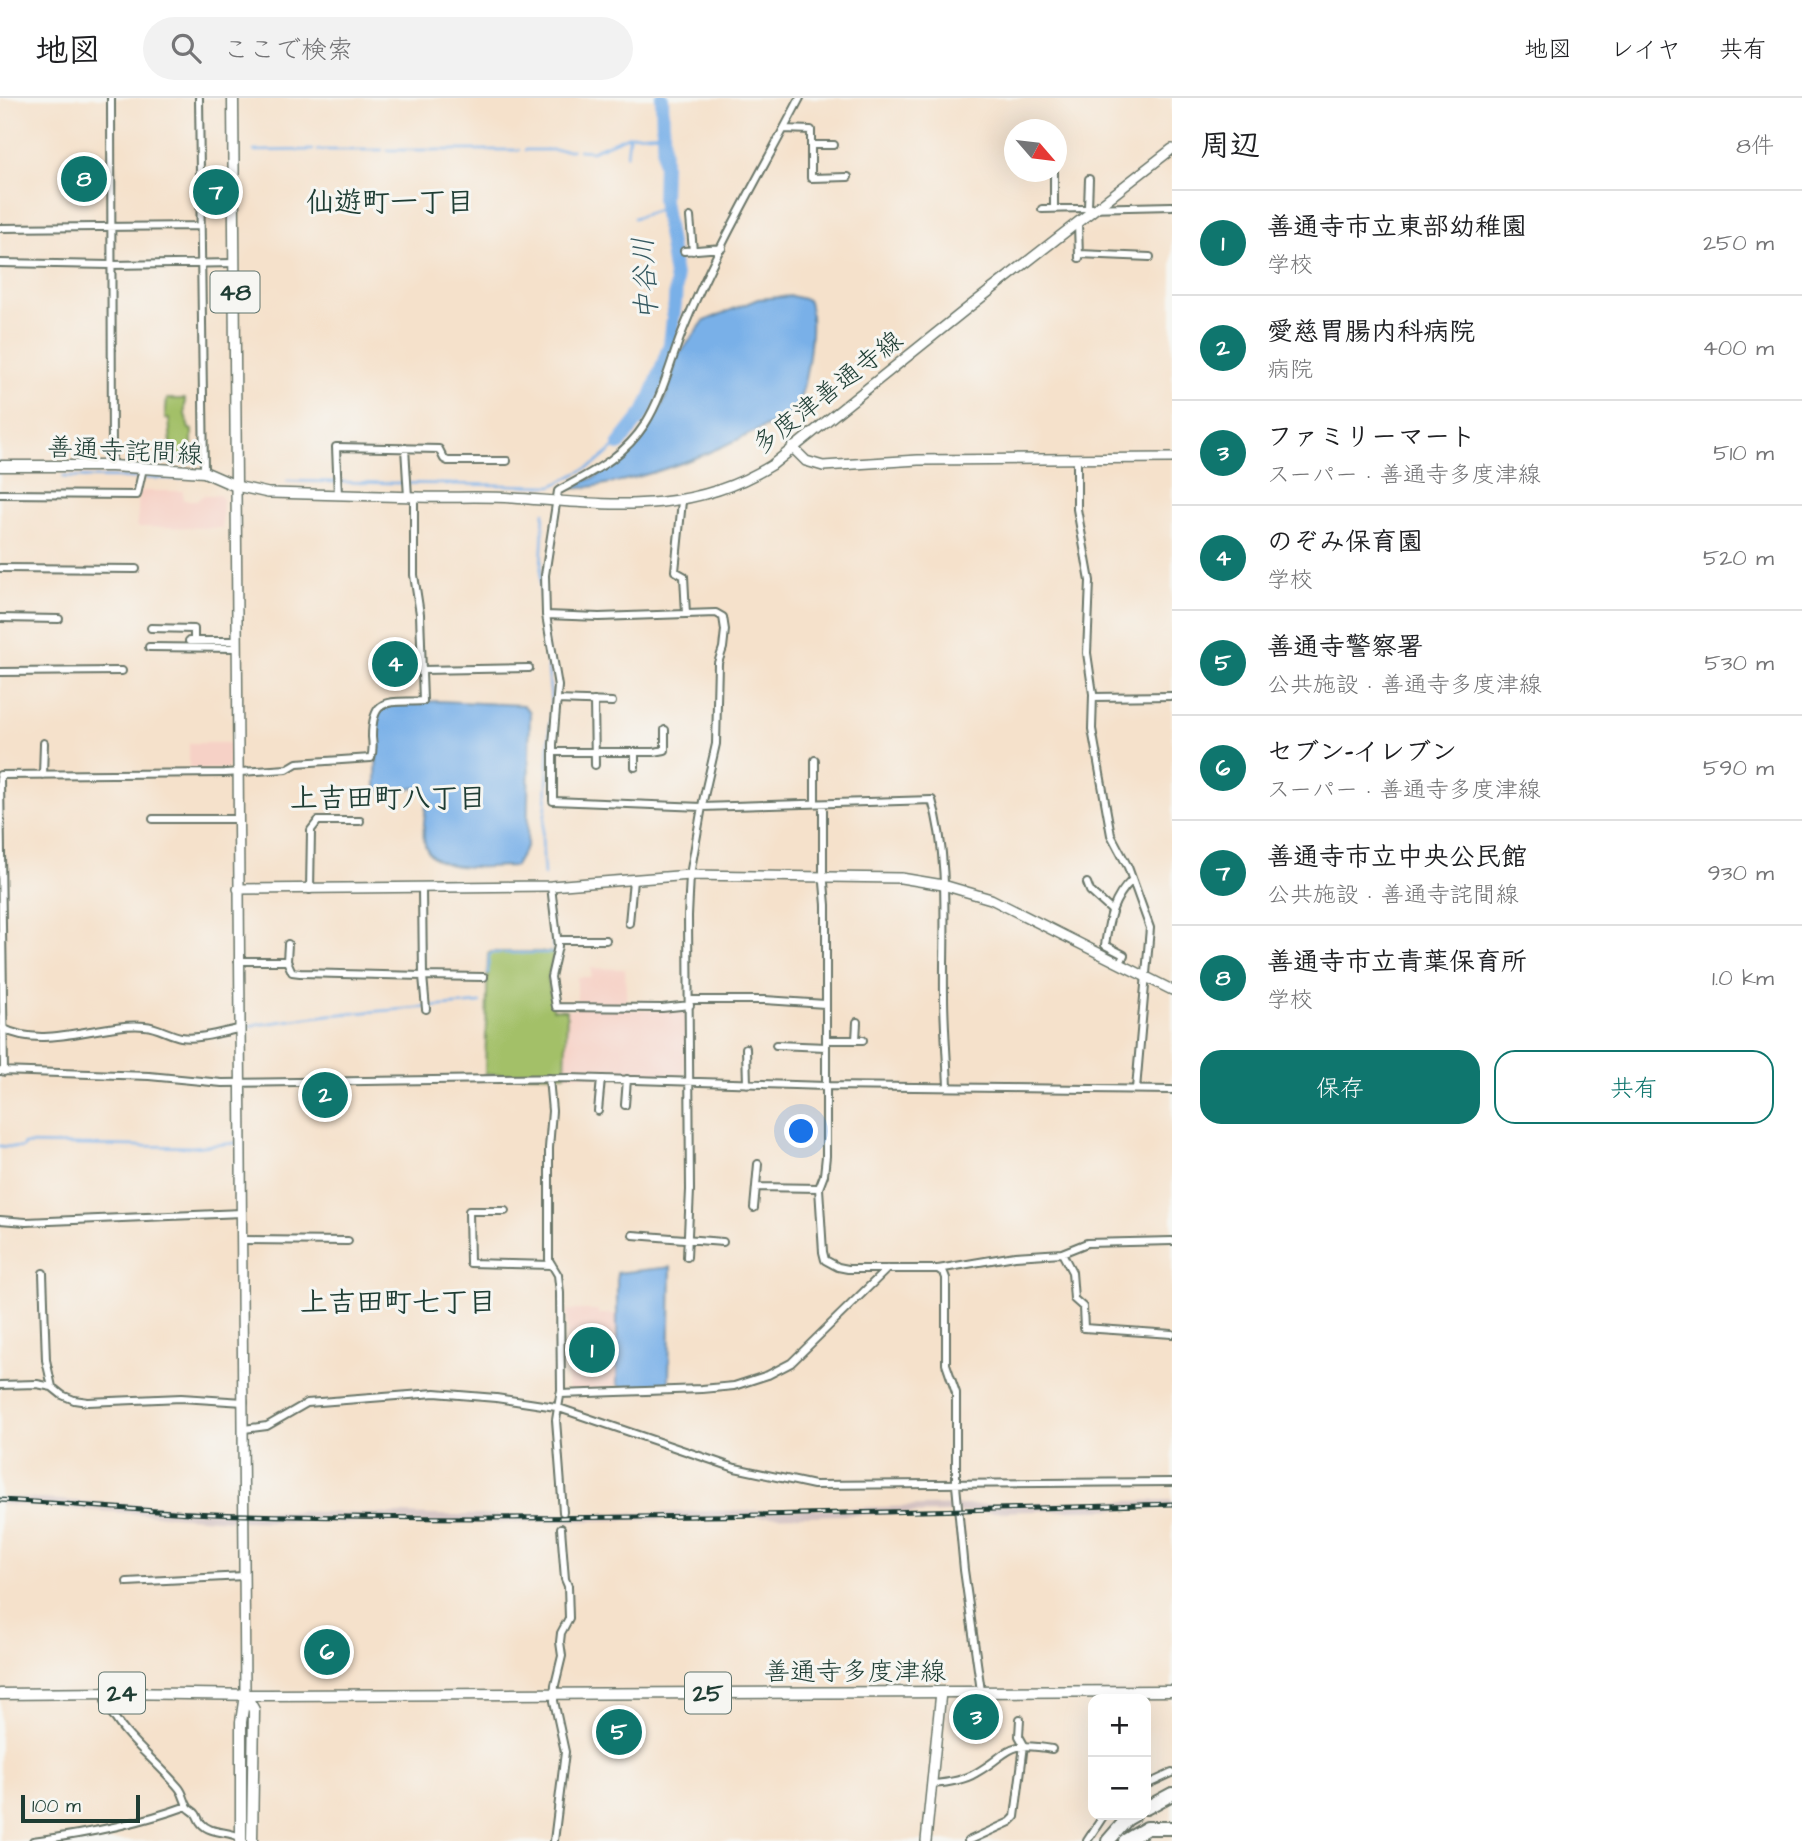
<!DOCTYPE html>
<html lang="ja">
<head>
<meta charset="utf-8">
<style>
	body { margin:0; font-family:"Architects Daughter","Klee One",sans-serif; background:#f2f2f2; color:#202124 }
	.controls { position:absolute; right:21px; bottom:21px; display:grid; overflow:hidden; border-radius:14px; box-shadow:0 7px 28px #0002 }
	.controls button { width:63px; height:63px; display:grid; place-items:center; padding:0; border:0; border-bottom:2px solid #e0e0e0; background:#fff; color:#202124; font:35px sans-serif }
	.compass { position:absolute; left:1004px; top:21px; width:63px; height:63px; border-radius:50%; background:#fff; box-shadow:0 7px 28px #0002; rotate:118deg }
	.scale { position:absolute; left:21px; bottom:18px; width:119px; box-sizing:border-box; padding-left:7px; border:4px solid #1f3d34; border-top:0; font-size:19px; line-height:24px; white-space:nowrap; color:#1f3d34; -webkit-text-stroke:5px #f6f6f2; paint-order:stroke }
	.you { position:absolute; left:802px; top:1034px; width:24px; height:24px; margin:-18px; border:5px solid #fff; border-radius:50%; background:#1a73e8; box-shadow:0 0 0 10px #1a73e833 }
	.badge { display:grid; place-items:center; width:46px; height:46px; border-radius:50%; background:#0f766e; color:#fff; font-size:23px; font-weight:700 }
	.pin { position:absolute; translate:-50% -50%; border:4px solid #fff; box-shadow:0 2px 7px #0006 }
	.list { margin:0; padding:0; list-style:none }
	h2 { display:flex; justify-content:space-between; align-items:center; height:91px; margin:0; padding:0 28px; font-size:30px }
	h2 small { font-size:23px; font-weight:400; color:#757577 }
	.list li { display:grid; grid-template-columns:46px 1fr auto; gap:21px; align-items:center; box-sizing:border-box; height:105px; padding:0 28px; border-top:2px solid #e0e0e0 }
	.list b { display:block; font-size:26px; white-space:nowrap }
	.list p { margin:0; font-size:23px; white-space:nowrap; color:#757577 }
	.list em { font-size:23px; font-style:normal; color:#757577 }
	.actions { display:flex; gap:14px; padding:21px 28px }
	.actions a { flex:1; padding:16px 0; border:2px solid #0f766e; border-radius:21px; text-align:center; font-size:24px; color:#0f766e }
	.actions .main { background:#0f766e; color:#fff }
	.icon { flex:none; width:38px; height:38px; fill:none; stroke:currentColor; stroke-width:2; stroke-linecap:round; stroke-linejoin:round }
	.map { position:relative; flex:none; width:1172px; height:1743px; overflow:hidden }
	header { display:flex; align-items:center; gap:42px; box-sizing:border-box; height:98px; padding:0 35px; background:#fff; border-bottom:2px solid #e0e0e0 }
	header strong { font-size:33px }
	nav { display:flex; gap:38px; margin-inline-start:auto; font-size:24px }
	.search { width:490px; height:63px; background:#f2f2f2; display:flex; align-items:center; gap:18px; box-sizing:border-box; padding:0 24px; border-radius:38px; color:#757577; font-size:26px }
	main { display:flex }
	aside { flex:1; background:#fff }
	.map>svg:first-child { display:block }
	.built { fill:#f6d1c6 }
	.industrial { fill:#d1bfbf }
	.green { fill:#a3c067; stroke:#617e4e; stroke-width:2 }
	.water { fill:#79b0e8; stroke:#4c768e; stroke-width:2 }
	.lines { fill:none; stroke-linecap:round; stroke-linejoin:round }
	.stream { stroke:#79b0e8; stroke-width:2.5 }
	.river { stroke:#79b0e8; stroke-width:14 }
	.street-casing { stroke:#6a7669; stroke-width:10 }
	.secondary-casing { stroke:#6a7669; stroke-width:12 }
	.primary-casing { stroke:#6a7669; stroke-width:13 }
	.highway-casing { stroke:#6a7669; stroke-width:16 }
	.street { stroke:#fff; stroke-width:6 }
	.secondary { stroke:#fff; stroke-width:9 }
	.primary { stroke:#fff; stroke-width:10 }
	.highway { stroke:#fff; stroke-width:12 }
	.rail-casing { stroke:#1f3d34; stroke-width:5 }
	.rail { stroke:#f6f6f2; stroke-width:2.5; stroke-dasharray:8; stroke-linecap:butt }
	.labels { text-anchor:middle; stroke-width:6; stroke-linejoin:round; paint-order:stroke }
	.shield { fill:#f6f6f2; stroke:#60746d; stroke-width:2 }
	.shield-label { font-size:24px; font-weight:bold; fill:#1f3d34 }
	.street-label { font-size:26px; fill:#1f3d34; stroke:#f6f6f2 }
	.neighbourhood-label { font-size:28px; font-weight:bold; fill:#1f3d34; stroke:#f6f6f2 }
	.water-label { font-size:28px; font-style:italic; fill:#365a61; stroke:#f6f6f2 }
</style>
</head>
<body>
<header>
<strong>地図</strong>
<div class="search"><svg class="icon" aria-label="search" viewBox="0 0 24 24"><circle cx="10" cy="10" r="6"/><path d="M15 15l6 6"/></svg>ここで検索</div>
<nav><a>地図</a><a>レイヤ</a><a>共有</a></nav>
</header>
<main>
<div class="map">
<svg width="1172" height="1743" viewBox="0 0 1172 1743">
	<rect width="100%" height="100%" fill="#f6f6f2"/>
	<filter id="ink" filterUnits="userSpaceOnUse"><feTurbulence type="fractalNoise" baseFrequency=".0143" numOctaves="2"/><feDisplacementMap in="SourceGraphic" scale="14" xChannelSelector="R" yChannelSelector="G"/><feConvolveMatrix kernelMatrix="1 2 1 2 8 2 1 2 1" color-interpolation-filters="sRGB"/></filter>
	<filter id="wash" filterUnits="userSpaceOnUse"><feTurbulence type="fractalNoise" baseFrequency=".00686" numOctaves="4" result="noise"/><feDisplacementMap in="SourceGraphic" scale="28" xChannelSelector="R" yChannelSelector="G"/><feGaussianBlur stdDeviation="1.57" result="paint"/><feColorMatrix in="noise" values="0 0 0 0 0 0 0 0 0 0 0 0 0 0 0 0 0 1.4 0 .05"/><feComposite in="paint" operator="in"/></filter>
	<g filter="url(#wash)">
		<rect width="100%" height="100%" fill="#f5e1cb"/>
		<!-- built -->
		<path class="built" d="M139 393H183V402H197L204 397H219L223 401 222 430 137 429Z
			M189 645H230V668L227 671 189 672Z
			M491 854H550L554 855 548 881 553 912 577 911V879H591V870L625 871 627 912 687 911 684 973 680 980 542 976 486 977V900L488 856Z
			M567 1212H598L599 1216H616V1291L570 1293 567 1288Z"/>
		<!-- industrial -->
		<path class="industrial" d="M0 1399 243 1412 433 1417H561L1172 1402V1410L432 1426 244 1423 0 1406Z"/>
		<!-- green -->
		<path class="green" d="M167 301H185V316L189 331 192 332V358H172L169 321 165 320Z
			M491 854H550L554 855 548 881 553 911 567 912 565 977 485 976 488 856Z"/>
		<!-- water -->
		<path class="water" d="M792 198 808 202C817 219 806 299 793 315 735 344 677 372 612 385 598 387 583 392 569 390 578 384 589 383 599 377 623 361 649 337 661 310 670 293 673 272 679 254H681L704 223 758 201Z
			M438 603 523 607 530 614 527 747 515 768C488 768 429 778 424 742 422 728 426 712 427 698L419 690 376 692 377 619 380 610 386 606Z
			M671 1169 669 1284C660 1296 636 1290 621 1290L617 1285V1175Z"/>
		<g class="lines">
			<!-- stream -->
			<path class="stream" d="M318 52H382
				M387 52H519
				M525 52H572
				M579 52 592 53 630 37 664 35
				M254 53 313 52
				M627 57 629 39
				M634 120 664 110
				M63 379 138 380
				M146 380 181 381
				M287 383 552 388 595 366 619 346
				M544 414 540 486 551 603 546 708 542 739 544 777
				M548 796 553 850
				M488 876 489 857 492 855H552
				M248 928 329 917 480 905
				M0 1048 22 1050 24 1046 192 1049 237 1045"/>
			<!-- river -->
			<path class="river" d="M619 346 645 313 656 286 670 246 675 205 676 185 663 102 664 66 662 0"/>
		</g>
	</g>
	<g filter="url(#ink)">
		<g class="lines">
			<!-- street casing -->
			<g class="street-casing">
				<path id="street" d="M111 0 112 368
					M199 0 204 374
					M800 0C761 75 717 149 685 227 671 260 664 296 645 326 623 360 592 374 558 393L545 477 546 517 558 588 553 646V703L702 709 932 702C950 762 943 835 944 897 944 928 947 959 948 989
					M784 31 811 32V80L848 79
					M811 47H834
					M1054 109V74
					M1088 109 1089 81
					M1042 111 1172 108
					M690 119 693 153
					M1078 125 1079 160
					M0 130 200 128
					M684 153 722 150
					M1079 156 1150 159
					M0 165 111 167 235 165
					M405 350 408 399
					M1077 361V411L1090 483 1087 555 1093 596 1092 631 1111 737 1128 769 1150 830 1136 991
					M0 396 137 397 143 370
					M338 397 336 349 439 351 444 361 448 363H507
					M682 403 675 473 684 478 686 516 716 515 723 519 725 532 723 550 718 565 716 646 703 703 690 777 688 818 690 1092 687 1159
					M0 470 136 471
					M546 517 599 519 686 516
					M0 520 59 521
					M151 530 194 531V543
					M189 543H237
					M149 549 237 550
					M422 572 529 570
					M0 574 122 573
					M1093 599 1172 598
					M557 602 612 604
					M594 603 595 667
					M553 654H654L665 652V632
					M635 654V669
					M0 677 225 675 287 671 297 665 371 660C373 654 373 647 372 639 372 597 389 605 423 603L420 516 414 477V399
					M43 677 44 645
					M0 681 4 974
					M815 705V662
					M823 706V773L826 807V1058L824 1077 819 1090 823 1154 825 1162 838 1169 848 1171H938L1015 1158 1062 1155 1087 1145 1172 1143
					M153 721H237
					M1087 785 1090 793 1111 812
					M551 788 558 848 551 879 556 909 662 910 690 907
					M310 792 311 732 318 723H360
					M629 825 633 782
					M558 842H606
					M238 863H287L292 874 300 875 423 878 422 791
					M287 863 288 846
					M1120 865 1124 857 1105 847C1109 822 1112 801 1132 782
					M690 902H765L825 906
					M426 911 423 878 484 879
					M2 930C45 953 99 924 145 928 158 929 169 937 181 939 200 942 220 934 239 931
					M826 942H863
					M856 942 857 924
					M776 947 826 949
					M746 950 747 986
					M0 973 149 978 222 985 570 980 826 988 1172 992
					M549 980 552 1013 549 1050V1162L558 1177 560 1195 561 1292 556 1322 563 1414
					M625 1007 627 981
					M598 1013 601 981
					M756 1089 819 1090
					M754 1110 758 1066
					M505 1113H469L470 1165 552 1167
					M0 1122 26 1124 242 1115
					M633 1137 723 1144
					M242 1142 348 1143
					M1062 1155 1072 1174 1074 1201 1083 1209 1084 1230 1172 1236
					M938 1171 944 1175 946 1180V1266L956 1295V1387L964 1472 981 1593
					M43 1175 46 1262 52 1289
					M0 1287 37 1286 52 1289 62 1297 74 1302 88 1304 181 1300 244 1304
					M560 1296 702 1291 734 1288 768 1277 791 1265 887 1171
					M244 1331 267 1328 307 1305 435 1295 496 1300 556 1309 735 1370 814 1387 1172 1384
					M127 1484 244 1478
					M114 1595 105 1603C122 1639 154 1660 179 1690 184 1696 184 1703 188 1709 190 1712 194 1713 196 1716 198 1719 199 1723 201 1725 211 1737 229 1732 241 1740
					M932 1686C946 1685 963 1683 976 1675 1012 1655 1003 1642 1052 1651
					M1146 1687 1172 1675
					M33 1743C85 1736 138 1726 187 1708
					M554 1743 565 1654 554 1603 555 1587 562 1558 560 1544 561 1535 569 1520 568 1488 565 1481 561 1430
					M968 1743 1010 1724 1015 1719 1024 1647 1019 1638 1020 1621
					M1087 1743 1104 1717"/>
			</g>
			<!-- secondary casing -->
			<g class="secondary-casing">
				<path id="secondary" d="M792 349 806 363 823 368 918 362 1172 360
					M238 791 551 788 690 777 901 780 943 787 991 801 1172 892
					M245 1596 236 388 268 395C318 396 368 398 417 399 449 400 482 398 513 400 607 406 688 419 772 367L969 209 1172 51
					M926 1743 941 1594"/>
			</g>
			<!-- primary casing -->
			<g class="primary-casing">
				<path id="primary" d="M0 368H112L204 374 236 388 233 0
					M0 1596 114 1595 266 1597 1172 1593
					M245 1596 254 1612 252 1743
					M241 1743V1624L245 1597"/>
			</g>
			<!-- highway casing -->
			<g class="highway-casing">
				<path id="highway" d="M1146 1710 1172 1696
					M1108 1743 1127 1721 1134 1717
					M1125 1743 1147 1730H1172"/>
			</g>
			<!-- street -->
			<use href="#street" class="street"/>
			<!-- secondary -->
			<use href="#secondary" class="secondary"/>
			<!-- primary -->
			<use href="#primary" class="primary"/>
			<!-- highway -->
			<use href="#highway" class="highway"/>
			<!-- rail casing -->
			<g class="rail-casing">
				<path id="rail" d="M0 1402C82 1406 165 1416 247 1417 555 1425 864 1415 1172 1406"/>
			</g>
			<!-- rail -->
			<use href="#rail" class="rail"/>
		</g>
	</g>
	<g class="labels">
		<!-- shield labels -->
		<g class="shield">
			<rect x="210.5" y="173.5" width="49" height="41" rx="5"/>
			<rect x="99" y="1574.5" width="46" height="41" rx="5"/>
			<rect x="685" y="1574.5" width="46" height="41" rx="5"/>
		</g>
		<g class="shield-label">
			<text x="235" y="202">48</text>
			<text x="122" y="1603">24</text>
			<text x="708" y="1603">25</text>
		</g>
		<!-- street labels -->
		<g class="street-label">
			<text transform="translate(827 294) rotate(-38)" y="9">多度津善通寺線</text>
			<text transform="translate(125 352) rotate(3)" y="9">善通寺詫間線</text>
			<text x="855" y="1582">善通寺多度津線</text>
		</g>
		<!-- neighbourhood labels -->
		<g class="neighbourhood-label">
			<text x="390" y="113">仙遊町一丁目</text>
			<text x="388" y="709">上吉田町八丁目</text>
			<text x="398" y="1213">上吉田町七丁目</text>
		</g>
		<!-- water labels -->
		<g class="water-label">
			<text transform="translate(644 181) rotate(-93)" y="10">中谷川</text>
		</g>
	</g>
</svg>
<div class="controls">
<button>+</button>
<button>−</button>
</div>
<svg class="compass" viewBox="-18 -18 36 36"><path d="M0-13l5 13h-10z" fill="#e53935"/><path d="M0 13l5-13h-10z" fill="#757577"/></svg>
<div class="scale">100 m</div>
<div class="you"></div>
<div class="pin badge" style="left:592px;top:1252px">1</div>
<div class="pin badge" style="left:325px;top:997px">2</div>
<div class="pin badge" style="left:976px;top:1619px">3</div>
<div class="pin badge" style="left:395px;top:566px">4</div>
<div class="pin badge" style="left:619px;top:1634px">5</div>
<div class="pin badge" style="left:327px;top:1554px">6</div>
<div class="pin badge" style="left:216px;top:94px">7</div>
<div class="pin badge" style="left:84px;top:81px">8</div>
</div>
<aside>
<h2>周辺<small>8件</small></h2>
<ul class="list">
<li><span class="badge">1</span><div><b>善通寺市立東部幼稚園</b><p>学校</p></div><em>250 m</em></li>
<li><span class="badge">2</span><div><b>愛慈胃腸内科病院</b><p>病院</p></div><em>400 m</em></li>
<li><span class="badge">3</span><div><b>ファミリーマート</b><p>スーパー · 善通寺多度津線</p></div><em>510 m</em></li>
<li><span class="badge">4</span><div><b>のぞみ保育園</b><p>学校</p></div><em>520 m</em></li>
<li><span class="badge">5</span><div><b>善通寺警察署</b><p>公共施設 · 善通寺多度津線</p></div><em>530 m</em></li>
<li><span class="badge">6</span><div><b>セブン-イレブン</b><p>スーパー · 善通寺多度津線</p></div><em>590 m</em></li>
<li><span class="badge">7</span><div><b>善通寺市立中央公民館</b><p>公共施設 · 善通寺詫間線</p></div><em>930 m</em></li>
<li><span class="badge">8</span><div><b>善通寺市立青葉保育所</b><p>学校</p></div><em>1.0 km</em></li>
</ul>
<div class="actions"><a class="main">保存</a><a>共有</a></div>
</aside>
</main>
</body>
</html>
